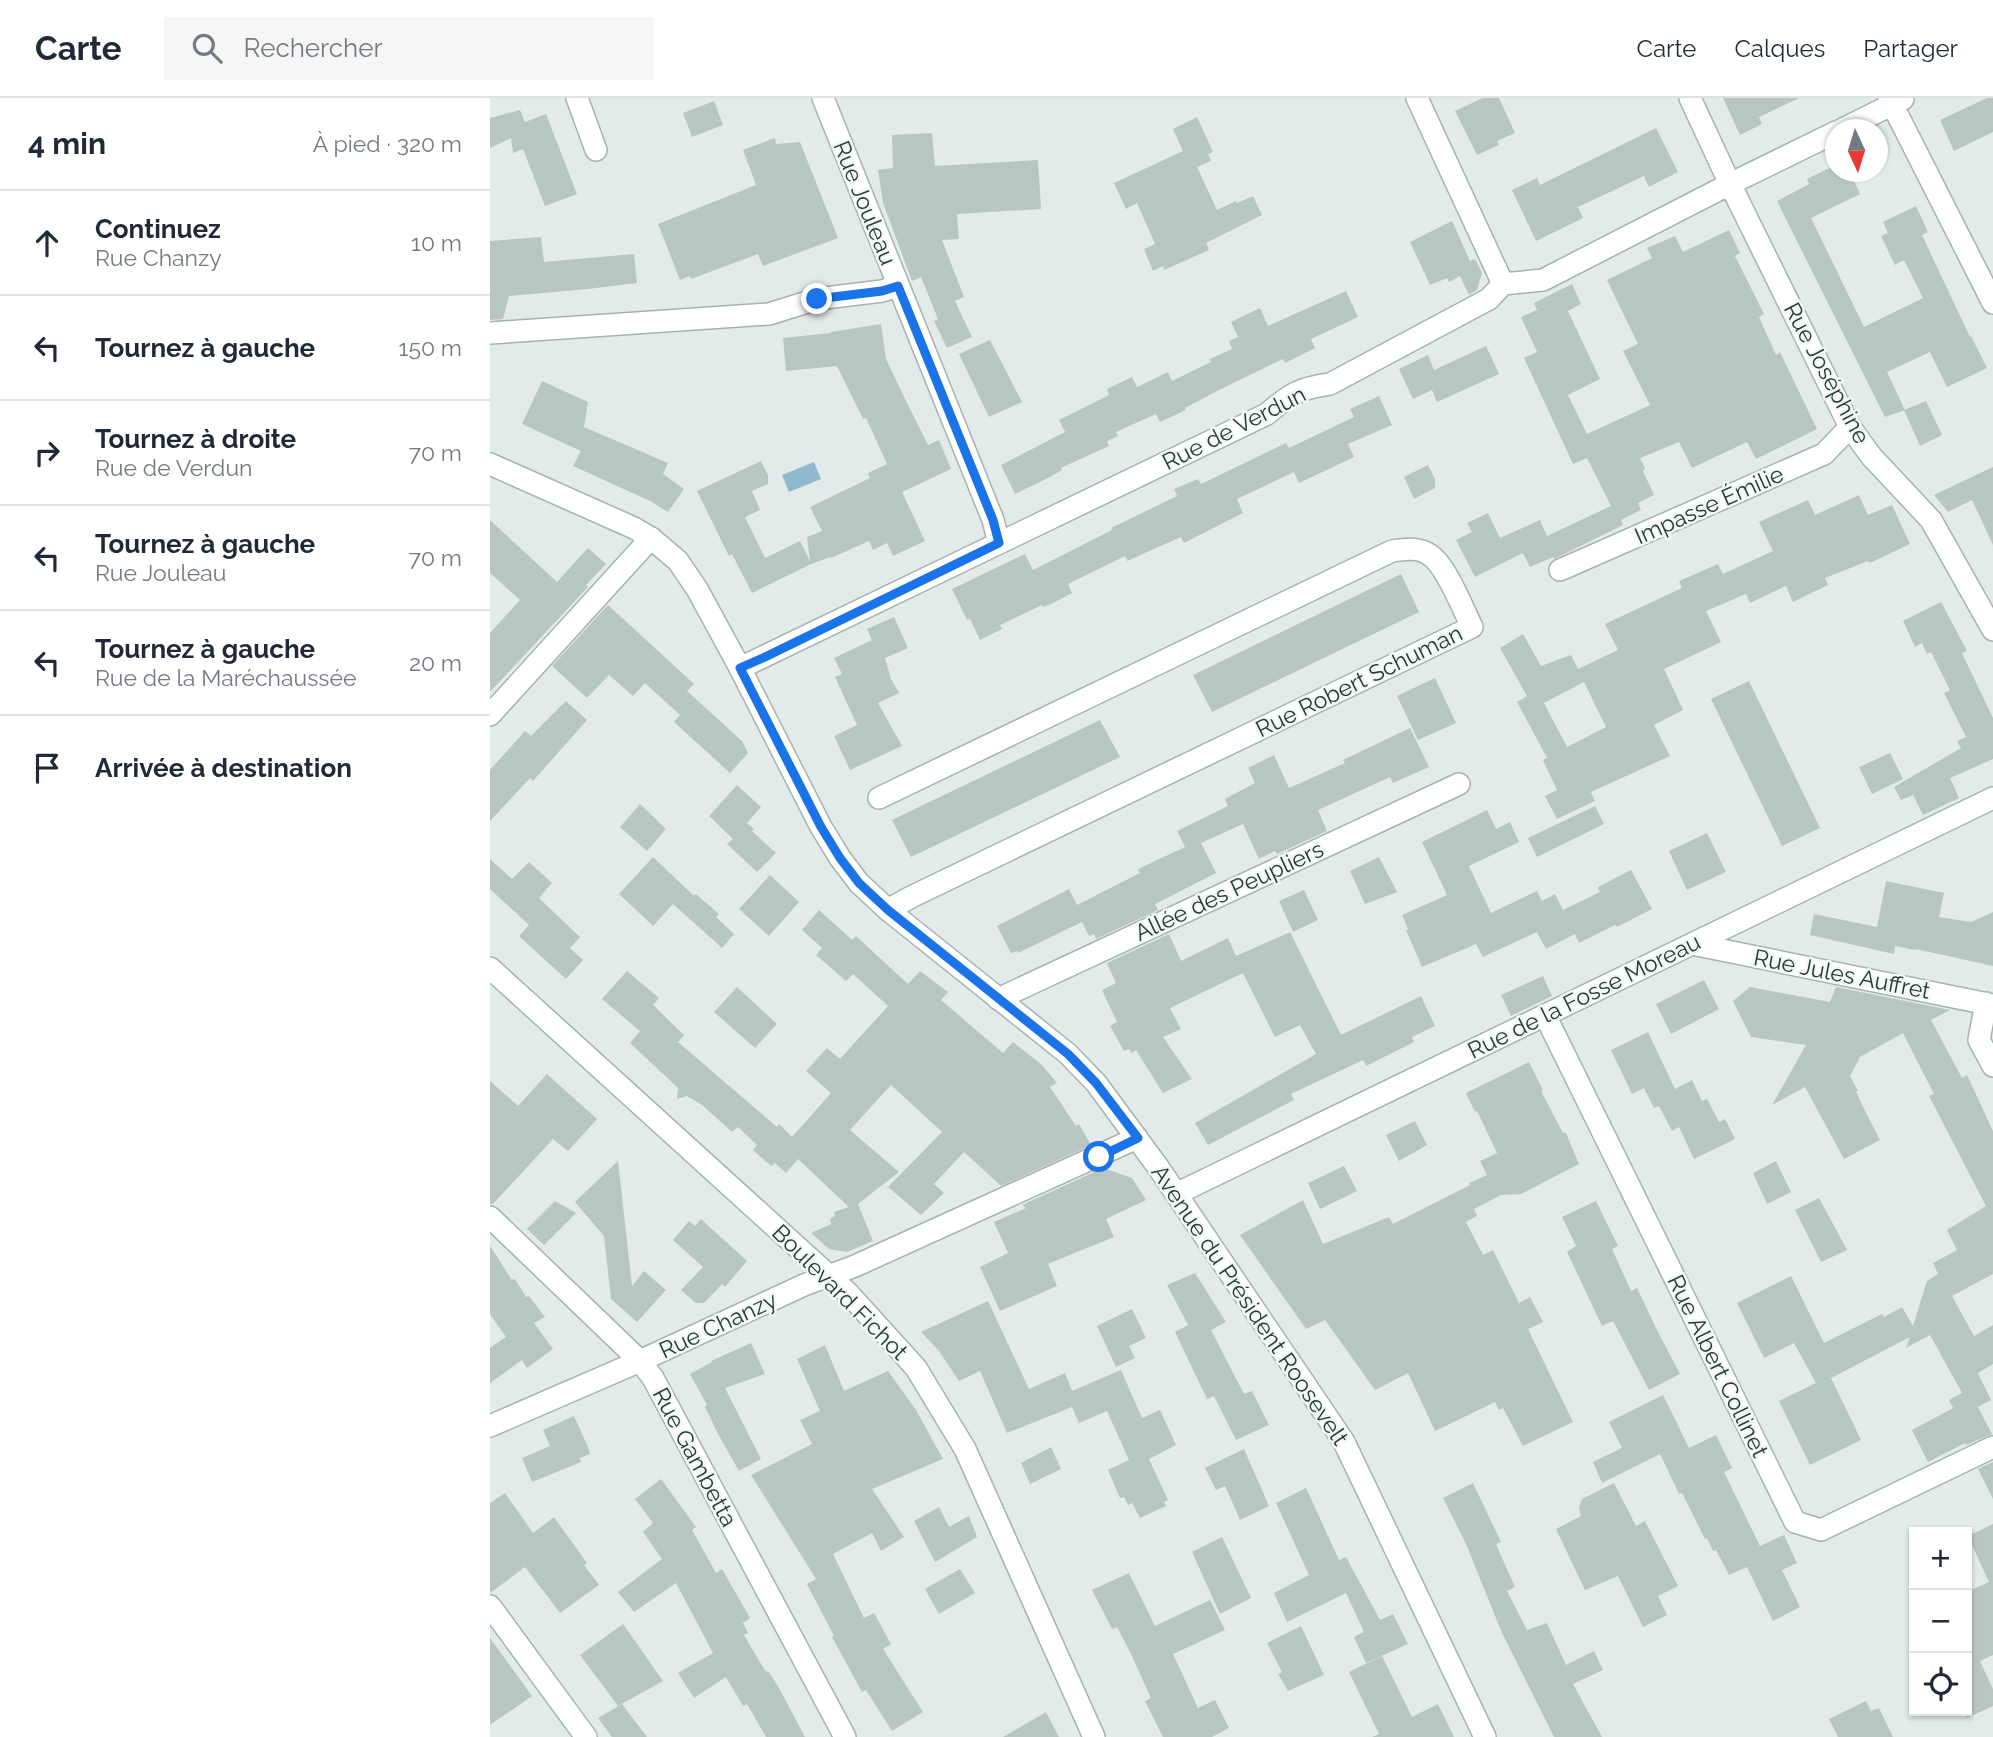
<!DOCTYPE html>
<html lang="fr">
<head>
<meta charset="utf-8">
<style>
	body { margin:0; font-family:Raleway,sans-serif; background:#f6f6f7; color:#1f2937 }
	.controls { position:absolute; right:21px; bottom:21px; display:grid; overflow:hidden; border-radius:0px; box-shadow:0 2px 5px #0004 }
	.controls button { width:63px; height:63px; display:grid; place-items:center; padding:0; border:0; border-bottom:2px solid #e0e1e3; background:#fff; color:#1f2937; font:35px sans-serif }
	.compass { position:absolute; left:1335px; top:21px; width:63px; height:63px; border-radius:50%; background:#fff; box-shadow:0 2px 5px #0004; rotate:176deg }
	.stop { position:absolute; width:21px; height:21px; margin:-16px; border:5px solid #1a73e8; border-radius:50%; background:#fff }
	.stop.end { background:#1a73e8; border-color:#fff; box-shadow:0 2px 7px #0008 }
	.list { margin:0; padding:0; list-style:none }
	h2 { display:flex; justify-content:space-between; align-items:center; height:91px; margin:0; padding:0 28px; font-size:30px }
	h2 small { font-size:23px; font-weight:400; color:#747a83 }
	.list li { display:grid; grid-template-columns:46px 1fr auto; gap:21px; align-items:center; box-sizing:border-box; height:105px; padding:0 28px; border-top:2px solid #e0e1e3 }
	.list b { display:block; font-size:26px; white-space:nowrap }
	.list p { margin:0; font-size:23px; white-space:nowrap; color:#747a83 }
	.list em { font-size:23px; font-style:normal; color:#747a83 }
	.icon { flex:none; width:38px; height:38px; fill:none; stroke:currentColor; stroke-width:2; stroke-linecap:round; stroke-linejoin:round }
	.map { position:relative; flex:none; width:1503px; height:1639px; overflow:hidden }
	header { display:flex; align-items:center; gap:42px; box-sizing:border-box; height:98px; padding:0 35px; background:#fff; border-bottom:2px solid #e0e1e3 }
	header strong { font-size:33px }
	nav { display:flex; gap:38px; margin-inline-start:auto; font-size:24px }
	.search { width:490px; height:63px; background:#f6f6f7; display:flex; align-items:center; gap:18px; box-sizing:border-box; padding:0 24px; border-radius:0px; color:#747a83; font-size:26px }
	main { display:flex }
	aside { flex:1; background:#fff }
	.map>svg:first-child { display:block }
	.water { fill:#8fb9cc }
	.building { fill:#b8c6c2; fill-rule:evenodd }
	.lines { fill:none; stroke-linecap:round; stroke-linejoin:round }
	.minor-casing { stroke:#a5b3b0; stroke-width:24 }
	.tertiary-casing { stroke:#a5b3b0; stroke-width:24 }
	.minor { stroke:#fff; stroke-width:21 }
	.tertiary { stroke:#fff; stroke-width:21 }
	.route { stroke:#1a73e8; stroke-width:9 }
	.labels { text-anchor:middle; stroke-width:5; stroke-linejoin:round; paint-order:stroke }
	.street-label { font-size:23px; fill:#243b38; stroke:#f3f8f6 }
</style>
</head>
<body>
<header>
<strong>Carte</strong>
<div class="search"><svg class="icon" aria-label="search" viewBox="0 0 24 24"><circle cx="10" cy="10" r="6"/><path d="M15 15l6 6"/></svg>Rechercher</div>
<nav><a>Carte</a><a>Calques</a><a>Partager</a></nav>
</header>
<main>
<aside>
<h2>4 min<small>À pied · 320 m</small></h2>
<ul class="list">
<li><svg class="icon" aria-label="ahead" viewBox="0 0 24 24"><path d="M12 20V5M6 11l6-6 6 6"/></svg><div><b>Continuez</b><p>Rue Chanzy</p></div><em>10 m</em></li>
<li><svg class="icon" aria-label="left" viewBox="0 0 24 24"><path d="M17 20v-9H6M10 6l-5 5 5 5"/></svg><div><b>Tournez à gauche</b></div><em>150 m</em></li>
<li><svg class="icon" aria-label="right" viewBox="0 0 24 24"><path d="M7 20v-9h11M14 6l5 5-5 5"/></svg><div><b>Tournez à droite</b><p>Rue de Verdun</p></div><em>70 m</em></li>
<li><svg class="icon" aria-label="left" viewBox="0 0 24 24"><path d="M17 20v-9H6M10 6l-5 5 5 5"/></svg><div><b>Tournez à gauche</b><p>Rue Jouleau</p></div><em>70 m</em></li>
<li><svg class="icon" aria-label="left" viewBox="0 0 24 24"><path d="M17 20v-9H6M10 6l-5 5 5 5"/></svg><div><b>Tournez à gauche</b><p>Rue de la Maréchaussée</p></div><em>20 m</em></li>
<li><svg class="icon" aria-label="arrive" viewBox="0 0 24 24"><path d="M6 21V4h12l-3 4 3 4H6"/></svg><div><b>Arrivée à destination</b></div></li>
</ul>
</aside>
<div class="map">
<svg width="1503" height="1639" viewBox="0 0 1503 1639">
	<rect width="100%" height="100%" fill="#e2ebe9"/>
	<!-- water -->
	<path class="water" d="M324 364 331 381 299 394 292 377Z"/>
	<!-- building -->
	<path class="building" d="M993 0H1009L1025 35 1007 43 1009 47 987 57 965 13Z
		M1233 0H1309L1269 19 1272 26 1250 37Z
		M1497 0H1503V34L1464 53 1450 22Z
		M224 3 233 27 202 39 193 15Z
		M30 12 35 24 56 16 87 96 55 108 33 51 23 55 21 40 0 50V20Z
		M707 19 723 54 718 56 721 63 707 69 727 112 746 103 747 105 763 98 772 117 716 145 719 152 674 172 673 168 663 173 654 151 665 146 647 105 636 111 624 85 693 53 683 31Z
		M1166 30 1188 74 1159 89 1154 78 1088 109 1093 120 1046 143 1022 92 1047 80 1050 87Z
		M442 35 445 68 548 62 551 111 467 116 469 141 452 142 474 199 465 203 482 239 457 250 444 223 448 221 431 179 422 183 393 105 388 72 403 70 402 37Z
		M285 40 286 46 310 44 348 140 273 168 268 156 201 181 200 178 190 182 168 126 266 87 253 52Z
		M1346 67V74H1360L1370 96 1321 120 1374 229 1433 200 1414 162 1405 167 1391 138 1398 135 1393 124 1426 108 1438 134 1432 137 1480 239 1481 238 1497 270 1457 289 1440 254 1397 274 1415 312 1395 319 1287 103 1319 86 1317 81Z
		M962 123 980 163 985 161 992 175 987 192 979 197 970 178 959 184 957 180 940 187 920 144Z
		M1239 132 1250 155 1245 158 1274 216 1269 219 1286 257 1290 254 1327 331 1266 361 1257 344 1202 370 1189 344 1150 360 1155 371 1153 373 1164 397 1148 405 1151 412 1131 422 1133 427 1064 461 1063 459 1040 469 1033 455 985 479 966 442 982 434 977 425 998 415 1010 440 1050 422 1057 438 1121 408 1097 360 1083 366 1034 260 1047 254 1031 219 1047 212 1044 205 1082 186 1091 206 1078 213 1110 281 1078 297 1097 336 1160 307 1133 253 1148 246 1117 182 1162 160 1157 150 1185 138 1193 154Z
		M51 139 54 164 144 156 147 185 98 191 19 198 13 221 0 222V143Z
		M856 193 868 219 821 241 825 250 795 265 793 261 729 292 695 310 696 312 670 324 666 316 626 334 628 338 617 343 619 348 571 370 572 372 558 380 525 396 511 367 575 334 569 322 619 297 617 291 642 279 647 289 678 274 682 283 721 264 720 261 742 251 739 243 748 239 741 224 770 210 778 228Z
		M391 226 396 261 415 301 438 347 449 342 461 371 412 394 435 443 403 458 397 445 383 452 379 443 341 460V459L321 466 262 495 242 456 239 458 207 393 271 363 278 377V386L262 393 270 412 255 419 275 460 310 443 320 463 317 439 332 433 320 409 380 380 378 375 397 366 376 320 373 321 347 268 296 273 293 240 341 235V234Z
		M500 242 532 304 499 319 469 256Z
		M996 248 1009 276 947 304 942 292 923 301 909 271 938 257 944 272Z
		M52 283 98 304 94 329 178 365 173 376 194 391 178 414 160 403 83 368 91 353 32 326Z
		M889 298 902 327 858 346 864 359 809 385 804 374 747 401 753 415 694 445 691 439 637 463 635 458 578 486 582 495 563 505 553 509 552 507 510 527 512 531 490 542 480 521 477 522 462 491 535 456 543 472 622 432 621 430 687 398 684 391 708 381 711 386 796 345 799 350 864 319 860 311Z
		M1436 303 1452 337 1430 348 1414 312Z
		M938 367 945 381V390L924 401 914 379Z
		M1503 369V447L1482 402 1458 414 1444 397Z
		M1369 397 1378 417 1402 407 1420 446 1380 465 1378 463 1335 480 1338 487 1303 504 1296 488 1260 505 1256 496 1216 513 1231 544 1174 571 1193 612 1164 627 1180 658 1101 694 1105 703 1067 721 1055 698 1067 692 1053 662 1057 660 1027 604 1037 598 1010 550 1033 536 1051 568 1081 557 1088 571 1128 552 1115 526 1192 490 1189 483 1228 466 1233 476 1283 453 1269 424 1318 402 1325 417ZM1094 584 1116 629 1077 649 1054 605Z
		M0 422 67 484 98 450 116 466 96 487 98 489 0 594V535L30 502 0 475Z
		M911 476 929 514 722 614 703 577Z
		M1451 504 1477 553 1472 555 1503 620V661L1460 680 1469 700 1433 717 1423 697 1411 702 1404 689 1471 650 1467 643 1476 639 1454 595 1460 592 1441 554 1437 556 1432 545 1425 549 1413 523Z
		M118 507 204 586 197 593 252 643 258 655 240 675 184 624 190 617 155 585 143 598 119 577 97 600 62 568Z
		M404 519 418 550 395 560 401 581 409 595 388 605 412 648 360 672 344 638 367 627 345 579 352 576 344 560 382 542 377 531Z
		M945 580 966 625 928 642 907 598Z
		M1259 583 1330 730 1292 748 1221 601Z
		M76 603 97 622 43 683 40 680 0 723V672L35 633 41 638Z
		M610 622 630 659 421 759 402 722Z
		M920 630 939 669 903 685 900 679 828 712 837 733 787 756 785 753 769 761 753 726 711 745 726 775 665 806 668 812 606 841 604 836 599 838 592 824 528 855 527 853 521 855 507 828 579 791 587 807 650 775 648 771 695 749 687 733 738 708 735 701 765 685 758 670 784 657 799 690 855 665 853 662Z
		M1400 655 1413 681 1382 696 1369 669Z
		M247 687 271 709 257 725 264 731 262 733 286 755 267 774 237 746 243 741 219 718Z
		M150 706 176 731 157 753 130 729Z
		M1105 708 1114 726 1047 759 1038 740Z
		M997 712 1006 731 1020 724 1029 744 979 768 1001 815 1047 793 1052 803 1065 796 1073 812 1110 794 1108 789 1141 772 1162 811 1127 829 1125 827 1089 845 1085 836 1056 851 1047 834 993 859 986 846 932 869 916 832 918 831 912 817 957 797 932 744Z
		M1217 735 1236 774 1197 792 1179 753Z
		M163 759 204 798 206 796 229 816 226 819 244 836 232 850 183 806 163 828 129 796Z
		M889 759 907 794 875 806 860 773Z
		M0 761 22 781 39 764 62 785 49 800 90 839 80 850 93 862 76 881 29 838 39 827 0 791Z
		M280 777 309 804 279 838 249 811Z
		M1396 783 1454 795 1449 819 1481 824 1503 814V868L1426 851 1425 852 1405 848 1404 856 1320 837 1324 816 1387 829Z
		M814 792 828 822 803 834 789 803Z
		M329 812 362 842 366 838 418 886 430 873 458 894 451 902 513 955 523 944 552 967 567 985 560 989 586 1028 589 1026 601 1047 511 1088 474 1054 444 1086 454 1095 431 1117 398 1089 452 1034 401 987 360 1032 409 1074 368 1106 383 1143 357 1154 339 1151 321 1135 341 1126 340 1121 345 1118 344 1114 359 1109 308 1061 296 1075 285 1065 281 1068 263 1052 267 1047 248 1029 242 1034 212 1007 197 998 187 1001 188 990 140 945 150 933 112 901 137 873 169 900 163 907 194 937 188 944 287 1029 289 1026 302 1039 341 995 316 973 337 950 350 961 398 908 363 876 356 883 326 857 332 850 312 832Z
		M800 834 851 937 931 898 945 928 922 939 924 944 876 968 873 962 801 996 804 1002 718 1047 705 1025 826 956 810 927 785 939 753 875 680 910 691 931 673 939 702 981 673 995 646 952 642 955 639 951 634 953 620 928 627 924 612 892 626 885 617 865 679 836 691 863 738 840 746 858Z
		M1053 878 1062 898 1021 918 1011 897Z
		M1214 882 1229 911 1181 936 1166 906Z
		M247 889 287 926 265 950 224 914Z
		M1260 889 1340 904 1346 889 1460 912 1441 922 1472 980 1477 977 1503 1033V1176L1462 1198 1484 1238 1503 1227V1266L1488 1275 1501 1302 1488 1309 1502 1336 1476 1347 1475 1345 1438 1364 1422 1332 1463 1310 1459 1302 1472 1295 1440 1237 1416 1250 1420 1239 1341 1280 1371 1342 1320 1367 1289 1303 1326 1285 1304 1245 1274 1260 1247 1205 1301 1178 1334 1245 1392 1216 1394 1219 1412 1209 1423 1228 1437 1183 1448 1176 1443 1165 1467 1152 1457 1132 1496 1108 1439 998 1444 996 1413 935 1370 959 1360 978 1368 993H1366L1371 1005 1390 1042 1354 1061 1315 989 1282 1007 1316 947 1261 939 1243 903Z
		M1158 934 1185 991 1202 982 1212 1003 1217 1001 1229 1024 1235 1021 1245 1041 1204 1061 1189 1029 1182 1033 1169 1008 1164 1010 1154 990 1142 996 1121 952Z
		M1039 964 1053 992 1051 993 1073 1035H1076L1089 1066 1031 1096 1011 1097 984 1111 987 1118 976 1124 993 1157 1003 1152 1029 1205 1040 1199 1053 1224 1038 1231 1083 1324 1033 1348 1013 1310 1009 1312 1005 1304 945 1333 918 1275 885 1292 835 1222 816 1231 750 1137 813 1102 833 1146 899 1119 903 1126 980 1087 979 1085 997 1077 990 1063 1007 1055 987 1013 985 1014 976 995Z
		M57 976 107 1021 78 1053 63 1041 3 1106H0V983L28 1008Z
		M925 1023 937 1047 909 1063 896 1037Z
		M128 1063 142 1188 154 1173 176 1192 147 1224 121 1201 114 1138 85 1104Z
		M1286 1063 1301 1094 1277 1106 1263 1075Z
		M854 1068 867 1093 830 1111 818 1085Z
		M613 1070 642 1080 656 1102 616 1121 624 1139 558 1166 567 1188 510 1213 490 1169 518 1155 504 1124 536 1110 532 1107Z
		M1329 1100 1357 1152 1331 1164 1305 1112Z
		M65 1103 86 1115 54 1147 37 1131Z
		M1106 1103 1128 1148 1122 1151 1141 1193 1147 1190 1168 1234 1190 1276 1159 1292 1123 1223 1112 1228 1077 1154 1086 1148 1072 1119Z
		M211 1121 257 1163 235 1189 232 1186 214 1205H206L191 1192 213 1169 183 1142 199 1123 205 1128Z
		M0 1148 22 1182 25 1181 36 1199 39 1198 55 1219 44 1225 63 1251 37 1270 32 1262 0 1285V1250L16 1239 0 1216Z
		M705 1175 736 1224 721 1232 754 1296 762 1293 779 1327 746 1342 724 1298 717 1301 685 1234 698 1227 677 1187Z
		M498 1203 539 1291 575 1275 582 1293 631 1272 652 1320 670 1312 686 1347 659 1361 678 1402 674 1404 676 1408 650 1420 642 1405 638 1407 634 1399 630 1400 618 1372 639 1362 617 1313 589 1325 582 1309 517 1335 490 1273 469 1283 449 1253 431 1234Z
		M642 1211 656 1240 639 1248 645 1260 626 1269 607 1228Z
		M261 1245 275 1276 235 1290 271 1361 249 1373 228 1336 215 1309 217 1307 200 1276 222 1264 221 1263Z
		M335 1247 354 1293 398 1273 426 1312 453 1361 382 1391 414 1439 391 1453 382 1435 343 1456 374 1520 384 1515 401 1546 393 1551 433 1614 402 1633 376 1592 372 1594 342 1539 344 1538 317 1486 326 1481 261 1377 322 1346 310 1322 330 1313 307 1261Z
		M1173 1297 1199 1350 1226 1337 1242 1370 1234 1374 1270 1448 1294 1437 1307 1465 1292 1472 1310 1509 1283 1523 1257 1469 1239 1477 1226 1452 1223 1453 1217 1440 1215 1441 1192 1395 1189 1396 1170 1356 1112 1385 1103 1364 1132 1350 1119 1324Z
		M84 1318 98 1349 100 1356 90 1360 91 1364 42 1384 32 1360 60 1348 53 1332Z
		M561 1349 571 1371 540 1386 531 1365Z
		M754 1351 779 1408 750 1422 735 1388 726 1392 715 1370Z
		M1503 1364V1401L1488 1371Z
		M171 1381 206 1429 202 1432 226 1475 232 1471 260 1520 253 1525 258 1535 254 1537 276 1574 278 1573 288 1588 315 1639H276L257 1606 253 1608 236 1579 204 1600 188 1575 223 1555 186 1485 144 1514 128 1494 172 1461 153 1434 163 1425 145 1401Z
		M983 1385 1011 1444 1006 1446 1025 1489 1017 1493 1037 1532 1057 1525 1076 1567 1104 1553 1113 1572 1083 1586 1112 1639H1064L1012 1535 976 1446 953 1400Z
		M1124 1385 1146 1428 1155 1423 1188 1488 1168 1498 1177 1517 1153 1529 1128 1478 1095 1492 1066 1431 1091 1418 1089 1409 1092 1401Z
		M816 1390 849 1462 856 1459 890 1522 903 1516 918 1546 876 1565 864 1539 874 1534 856 1495 797 1524 784 1495 819 1477 786 1405Z
		M15 1395 43 1435 64 1419 97 1465 94 1467 109 1487 70 1515 35 1469 0 1495V1405Z
		M449 1409 459 1429 479 1418 487 1439 445 1464 424 1423Z
		M1503 1426V1557L1490 1563 1503 1591V1608L1477 1620V1494L1499 1484 1478 1438Z
		M732 1439 761 1500 730 1516 702 1454Z
		M470 1471 485 1495 449 1516 435 1491Z
		M639 1475 665 1528 720 1502 735 1532 683 1556 708 1610 725 1602 739 1630 722 1639H673L655 1603 661 1600 640 1554 627 1529 622 1531 602 1492Z
		M133 1526 173 1583 128 1608 90 1557Z
		M811 1528 834 1577 798 1593 788 1576 792 1574 777 1545Z
		M0 1540 42 1598 0 1627Z
		M892 1558 922 1619 948 1606 964 1639H882L889 1636 859 1574Z
		M1376 1603 1381 1613 1389 1610 1403 1639H1348L1339 1621Z
		M132 1606 157 1639H122L108 1620Z
		M556 1614 569 1639H513Z"/>
	<g class="lines">
		<!-- minor casing -->
		<g class="minor-casing">
			<path id="minor" d="M87 0 106 52
				M333 0 503 422 509 445
				M927 0 1013 186
				M1200 0 1240 86 1360 329 1381 358 1441 422 1503 532
				M1399 0 1503 205
				M1351 32 1413 1
				M0 235 279 216 327 201 392 193 408 188
				M1070 472 1334 356 1360 329
				M250 570 777 316C800 296 810 290 840 286L999 201 1013 186 1053 182 1240 86 1346 34
				M0 617 161 440
				M389 700 902 453C915 451 929 449 940 457 956 467 973 511 982 529L421 799 398 812
				M1202 846 1503 907
				M0 870 359 1196 426 1270 475 1351 604 1639
				M508 901 969 686
				M1496 905 1489 942 1503 968
				M1055 917 1305 1424 1331 1432 1503 1349
				M686 1096 1503 700
				M0 1119 150 1263 163 1280 355 1639
				M0 1328 150 1263 314 1187 365 1168 647 1040"/>
		</g>
		<!-- tertiary casing -->
		<g class="tertiary-casing">
			<path id="tertiary" d="M0 366 144 430 161 440 188 463 207 491 250 570 331 729 350 760 369 785 398 812 578 956 606 985 668 1069 854 1344 995 1639
				M0 1508 96 1639"/>
		</g>
		<!-- minor -->
		<use href="#minor" class="minor"/>
		<!-- tertiary -->
		<use href="#tertiary" class="tertiary"/>
	</g>
	<g class="lines">
		<!-- route -->
		<path class="route" d="M327 201 392 193 408 188 503 422 509 445 275 559 250 570 331 729 350 760 369 785 398 812 578 956 606 985 648 1040 609 1059"/>
	</g>
	<g class="labels">
		<!-- street labels -->
		<g class="street-label">
			<text transform="translate(375 105) rotate(68)" y="8">Rue Jouleau</text>
			<text transform="translate(1337 275) rotate(62)" y="8">Rue Joséphine</text>
			<text transform="translate(744 330) rotate(-27)" y="8">Rue de Verdun</text>
			<text transform="translate(1219 407) rotate(-24)" y="8">Impasse Émilie</text>
			<text transform="translate(869 583) rotate(-26)" y="8">Rue Robert Schuman</text>
			<text transform="translate(739 793) rotate(-25)" y="8">Allée des Peupliers</text>
			<text transform="translate(1352 876) rotate(11)" y="8">Rue Jules Auffret</text>
			<text transform="translate(1094 898) rotate(-26)" y="8">Rue de la Fosse Moreau</text>
			<text transform="translate(350 1194) rotate(45)" y="8">Boulevard Fichot</text>
			<text transform="translate(760 1207) rotate(56)" y="8">Avenue du Président Roosevelt</text>
			<text transform="translate(228 1227) rotate(-25)" y="8">Rue Chanzy</text>
			<text transform="translate(1228 1268) rotate(64)" y="8">Rue Albert Collinet</text>
			<text transform="translate(205 1359) rotate(62)" y="8">Rue Gambetta</text>
		</g>
	</g>
</svg>
<div class="controls">
<button>+</button>
<button>−</button>
<button><svg class="icon" aria-label="locate" viewBox="0 0 24 24"><circle cx="12" cy="12" r="6"/><path d="M12 2v4M12 18v4M2 12h4M18 12h4"/></svg></button>
</div>
<svg class="compass" viewBox="-18 -18 36 36"><path d="M0-13l5 13h-10z" fill="#e53935"/><path d="M0 13l5-13h-10z" fill="#747a83"/></svg>
<div class="stop" style="left:609px;top:1059px"></div>
<div class="stop end" style="left:327px;top:201px"></div>
</div>
</main>
</body>
</html>
